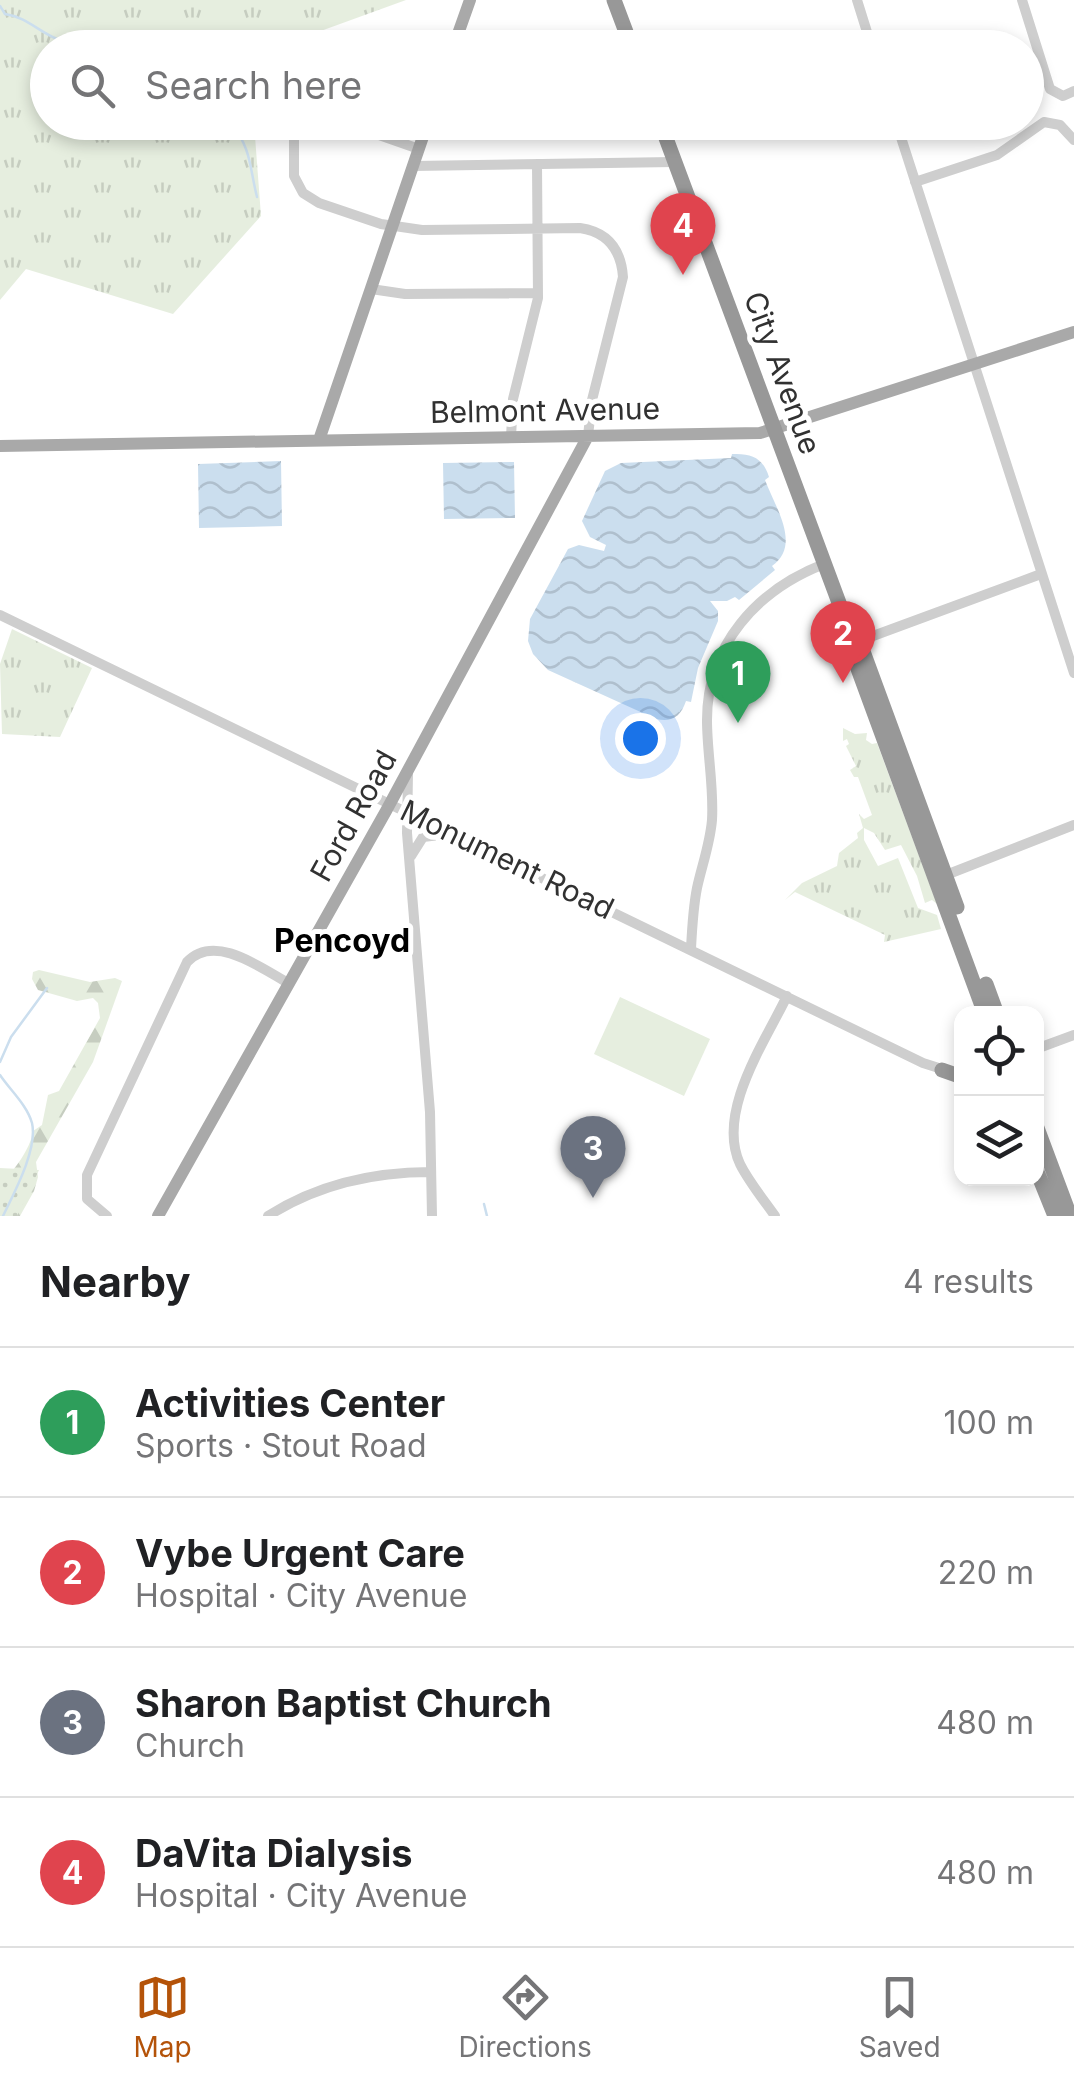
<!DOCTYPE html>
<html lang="en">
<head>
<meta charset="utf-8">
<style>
	body { margin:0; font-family:Inter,sans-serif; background:#f2f2f2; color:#202124 }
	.controls { position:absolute; right:30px; bottom:30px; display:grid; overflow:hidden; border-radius:20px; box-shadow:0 5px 15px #0003 }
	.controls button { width:90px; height:90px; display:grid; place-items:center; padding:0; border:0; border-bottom:2px solid #e0e0e0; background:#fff; color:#202124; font:50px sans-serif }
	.you { position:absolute; left:640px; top:738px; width:35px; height:35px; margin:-25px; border:8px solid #fff; border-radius:50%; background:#1a73e8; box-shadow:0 0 0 15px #1a73e833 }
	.badge { display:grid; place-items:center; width:65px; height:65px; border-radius:50%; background:#b45309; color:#fff; font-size:32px; font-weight:700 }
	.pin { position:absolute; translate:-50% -82px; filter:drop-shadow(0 2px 5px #0008) }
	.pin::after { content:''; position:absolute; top:52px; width:35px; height:30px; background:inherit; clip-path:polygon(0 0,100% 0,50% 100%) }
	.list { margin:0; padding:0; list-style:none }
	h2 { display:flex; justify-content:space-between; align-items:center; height:130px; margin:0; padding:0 40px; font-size:42px }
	h2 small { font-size:32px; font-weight:400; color:#757577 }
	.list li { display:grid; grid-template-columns:65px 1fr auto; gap:30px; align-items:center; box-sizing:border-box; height:150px; padding:0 40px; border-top:2px solid #e0e0e0 }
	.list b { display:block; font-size:38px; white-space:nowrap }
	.list p { margin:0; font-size:32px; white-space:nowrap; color:#757577 }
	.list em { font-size:32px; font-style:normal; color:#757577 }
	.icon { flex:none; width:55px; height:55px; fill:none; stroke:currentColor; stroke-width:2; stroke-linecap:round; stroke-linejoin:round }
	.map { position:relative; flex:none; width:1074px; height:1216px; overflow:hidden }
	.search { position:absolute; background:#fff; box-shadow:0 5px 15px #0003; left:30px; right:30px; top:30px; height:110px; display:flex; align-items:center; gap:25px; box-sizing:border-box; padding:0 35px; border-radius:55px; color:#757577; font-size:38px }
	.sheet { height:730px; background:#fff }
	nav { display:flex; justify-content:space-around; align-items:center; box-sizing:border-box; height:140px; border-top:2px solid #e0e0e0; background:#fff; font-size:28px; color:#757577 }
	nav a { display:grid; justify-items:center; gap:5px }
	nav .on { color:#b45309 }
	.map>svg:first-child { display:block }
	.grass { fill:url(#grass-tufts) }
	.forest { fill:url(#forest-firs) }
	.park { fill:url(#park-dots) }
	.pitch { fill:#e6eedf }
	.water { fill:url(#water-waves) }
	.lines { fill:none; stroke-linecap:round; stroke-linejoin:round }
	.stream { stroke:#cbdeee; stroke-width:2.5 }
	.minor { stroke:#cecece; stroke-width:10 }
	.major { stroke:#a9a9a9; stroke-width:12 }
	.highway { stroke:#989898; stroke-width:15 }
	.labels { text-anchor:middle; stroke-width:10; stroke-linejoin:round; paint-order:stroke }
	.street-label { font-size:30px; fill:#313131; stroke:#fff }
	.neighbourhood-label { font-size:32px; font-weight:bold; fill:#000; stroke:#fff }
</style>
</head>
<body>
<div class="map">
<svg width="1074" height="1216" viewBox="0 0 1074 1216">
	<defs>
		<pattern id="grass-tufts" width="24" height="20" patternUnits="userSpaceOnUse" patternTransform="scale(2.5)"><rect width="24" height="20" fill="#e6eedf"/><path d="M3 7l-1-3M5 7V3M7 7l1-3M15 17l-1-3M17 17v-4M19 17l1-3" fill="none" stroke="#c6cdc0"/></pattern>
		<pattern id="forest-firs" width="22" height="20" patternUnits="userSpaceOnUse" patternTransform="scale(2.5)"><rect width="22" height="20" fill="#e6eedf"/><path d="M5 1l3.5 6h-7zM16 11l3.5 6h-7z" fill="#c6cdc0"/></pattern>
		<pattern id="park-dots" width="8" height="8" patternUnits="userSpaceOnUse" patternTransform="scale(2.5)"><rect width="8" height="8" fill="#e6eedf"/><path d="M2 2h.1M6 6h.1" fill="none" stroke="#c6cdc0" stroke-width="1.8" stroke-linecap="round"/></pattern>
		<pattern id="water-waves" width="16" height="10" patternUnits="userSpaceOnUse" patternTransform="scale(2.5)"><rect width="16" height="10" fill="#cbdeee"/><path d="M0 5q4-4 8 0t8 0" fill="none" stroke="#afbfcd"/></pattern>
	</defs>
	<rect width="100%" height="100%" fill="#fff"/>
	<!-- grass -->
	<path class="grass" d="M0 0H406L318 32 291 47 48 48V122L254 123 261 216 173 314 26 269 0 300Z
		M12 629 92 668 60 737 2 734 0 664Z
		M843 728 855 734 867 733 866 740 872 744 877 743 937 904 932 900 925 903 917 876 901 845 885 850 874 833 864 828V840L878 866 898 858 918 908 937 915 941 929 884 942 885 935 795 892 785 900 802 883 837 866 839 853 858 838 857 833 863 828 859 814 864 819 872 815 858 777H854L850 770 856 766 846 746 849 744 847 739 843 741Z"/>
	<!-- forest -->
	<path class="forest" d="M39 970 90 982 115 978 122 981 93 1062 36 1162 38 1177 34 1191 20 1216H0V1183C13 1173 31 1148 33 1131L42 1125 48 1095 59 1091 100 1018 98 1003 93 998 77 1001 38 990 32 979 33 972Z"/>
	<!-- park -->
	<path class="park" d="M0 1168 39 1170 17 1216H0Z"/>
	<!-- pitch -->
	<path class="pitch" d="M620 997 710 1039 684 1096 594 1054Z"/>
	<!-- water -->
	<path class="water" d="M732 454C752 453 763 458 769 477L765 480C775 507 802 545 772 566L775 570 739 600 735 597 727 601H710L718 611V621L698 668 691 702 686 701C681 716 672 723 656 719L548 670 533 654 528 641 530 619 568 549 579 545 604 551 606 545 590 537 582 521 605 471 621 463 731 458Z
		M281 461 282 526 199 528 198 464Z
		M514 462 515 518 444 519 443 463Z"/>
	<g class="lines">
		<!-- stream -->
		<path class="stream" d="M0 6 5 14C26 17 38 31 57 39 72 45 90 43 106 48
			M231 122C252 151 249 165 257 197
			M0 1062 11 1037 47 988
			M0 1075C10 1090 27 1105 32 1123 38 1149 14 1193 3 1216
			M484 1204 487 1216"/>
		<!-- minor -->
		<path class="minor" d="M857 0 872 48
			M1022 0 1050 89 1063 96 1074 91
			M394 48 436 38 455 43
			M294 122V176L303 193 319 203 381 224 422 230 580 228C607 232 621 249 623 277L592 400 588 436
			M342 122 419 149
			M896 122 1074 673
			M413 166 674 162
			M915 182 997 155 1044 122 1060 125 1074 140
			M371 289 405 294 538 293
			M511 437 513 399 538 298 537 164
			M0 615 923 1063 945 1070
			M854 643 1041 574
			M408 773 407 833 430 1112 432 1216
			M411 856 423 837 448 834
			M946 875 1074 825
			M691 949C692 929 693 908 697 888 702 865 710 844 712 820 714 787 707 753 707 720 707 645 757 590 824 564
			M1036 1049 1074 1035
			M107 1216 87 1199V1175L187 962C214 933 260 967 288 983
			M268 1216C318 1184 373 1172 431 1172
			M775 1216C763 1199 749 1182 740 1164 716 1112 765 1042 787 996"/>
		<!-- major -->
		<path class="major" d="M453 48 470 0
			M319 440 428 122
			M0 446 760 433 1074 332
			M158 1216 386 811 588 436"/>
		<!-- highway -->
		<path class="highway" d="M614 0 632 48
			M660 122 854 643V658L985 1014
			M854 643 864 654 957 907
			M986 984 997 1014
			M942 1070 962 1077
			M1036 1125 1070 1216
			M1036 1169 1055 1216"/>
	</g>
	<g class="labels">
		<!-- street labels -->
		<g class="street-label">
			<text transform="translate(782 373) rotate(70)" y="10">City Avenue</text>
			<text transform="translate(545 411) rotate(-1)" y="10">Belmont Avenue</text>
			<text transform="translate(354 816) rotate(-61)" y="10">Ford Road</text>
			<text transform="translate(507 860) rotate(26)" y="10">Monument Road</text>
		</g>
		<!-- neighbourhood labels -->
		<g class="neighbourhood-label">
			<text x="342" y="952">Pencoyd</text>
		</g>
	</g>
</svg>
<div class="controls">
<button><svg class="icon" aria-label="locate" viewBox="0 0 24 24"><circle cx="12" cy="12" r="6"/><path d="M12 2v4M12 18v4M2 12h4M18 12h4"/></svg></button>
<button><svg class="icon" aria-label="layers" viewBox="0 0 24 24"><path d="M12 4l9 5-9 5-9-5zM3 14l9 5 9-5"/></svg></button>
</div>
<div class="you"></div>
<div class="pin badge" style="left:738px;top:723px;background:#2e9e5b">1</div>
<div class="pin badge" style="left:843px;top:683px;background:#e0444e">2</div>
<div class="pin badge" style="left:593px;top:1198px;background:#6b7280">3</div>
<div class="pin badge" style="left:683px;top:275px;background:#e0444e">4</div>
<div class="search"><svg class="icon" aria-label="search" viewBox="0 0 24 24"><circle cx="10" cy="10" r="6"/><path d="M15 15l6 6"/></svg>Search here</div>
</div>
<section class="sheet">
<h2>Nearby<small>4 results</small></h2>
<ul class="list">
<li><span class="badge" style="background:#2e9e5b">1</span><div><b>Activities Center</b><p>Sports · Stout Road</p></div><em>100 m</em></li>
<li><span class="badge" style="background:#e0444e">2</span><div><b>Vybe Urgent Care</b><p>Hospital · City Avenue</p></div><em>220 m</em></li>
<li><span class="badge" style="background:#6b7280">3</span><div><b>Sharon Baptist Church</b><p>Church</p></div><em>480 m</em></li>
<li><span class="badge" style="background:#e0444e">4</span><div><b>DaVita Dialysis</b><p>Hospital · City Avenue</p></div><em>480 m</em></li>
</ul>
</section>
<nav>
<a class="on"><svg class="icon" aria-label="map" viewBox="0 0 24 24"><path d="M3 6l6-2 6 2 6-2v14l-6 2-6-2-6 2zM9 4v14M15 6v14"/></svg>Map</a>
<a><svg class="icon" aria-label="directions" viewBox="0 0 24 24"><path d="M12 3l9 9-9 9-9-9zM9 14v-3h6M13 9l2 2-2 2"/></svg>Directions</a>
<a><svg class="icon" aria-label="saved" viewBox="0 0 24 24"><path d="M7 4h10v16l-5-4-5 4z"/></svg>Saved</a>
</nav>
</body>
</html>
